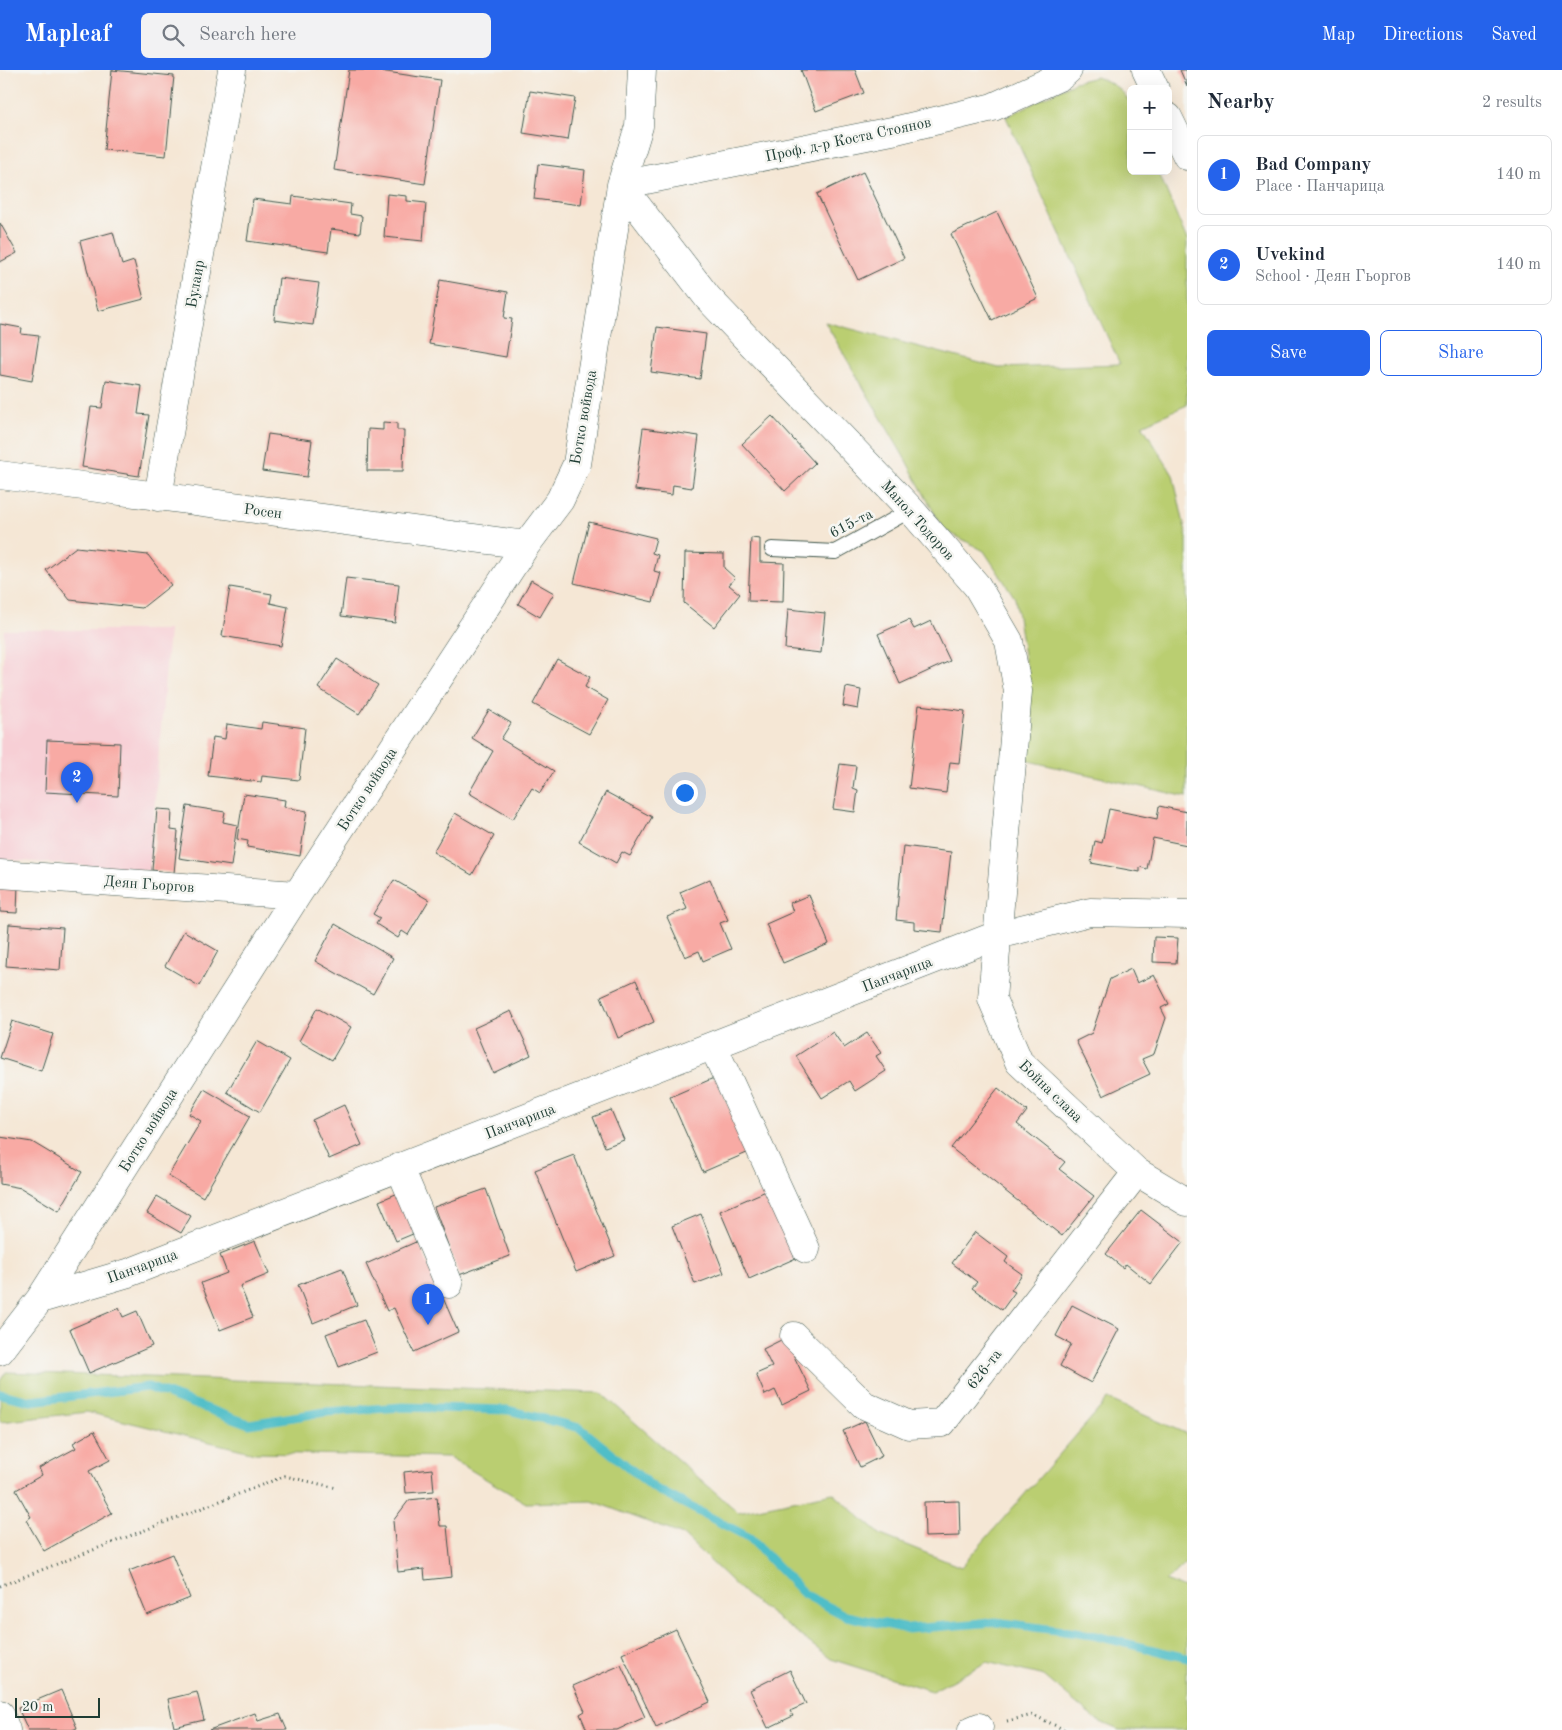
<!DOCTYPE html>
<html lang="en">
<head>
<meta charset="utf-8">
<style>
	body { margin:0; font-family:"Old Standard TT",serif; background:#f2f2f3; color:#1f2937 }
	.controls { position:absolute; right:15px; top:15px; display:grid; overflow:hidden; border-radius:8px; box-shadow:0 5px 20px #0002 }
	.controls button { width:45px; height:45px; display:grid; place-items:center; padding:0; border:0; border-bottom:1px solid #e0e1e3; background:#fff; color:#1f2937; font:25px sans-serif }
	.scale { position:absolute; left:15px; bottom:12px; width:85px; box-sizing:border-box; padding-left:5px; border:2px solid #1f3d34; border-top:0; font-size:14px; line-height:18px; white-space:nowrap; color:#1f3d34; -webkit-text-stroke:4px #f6f6f2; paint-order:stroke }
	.you { position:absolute; left:684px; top:722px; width:18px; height:18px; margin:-12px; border:4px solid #fff; border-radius:50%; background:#1a73e8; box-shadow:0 0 0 8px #1a73e833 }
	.badge { display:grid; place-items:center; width:32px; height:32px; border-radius:50%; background:#2563eb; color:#fff; font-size:16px; font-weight:700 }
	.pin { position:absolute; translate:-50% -41px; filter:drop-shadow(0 1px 2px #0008) }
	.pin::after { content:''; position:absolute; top:26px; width:18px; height:15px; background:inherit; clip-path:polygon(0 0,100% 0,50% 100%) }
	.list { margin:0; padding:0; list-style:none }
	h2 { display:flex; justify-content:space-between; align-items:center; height:65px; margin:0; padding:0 20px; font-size:21px }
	h2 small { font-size:16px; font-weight:400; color:#747a83 }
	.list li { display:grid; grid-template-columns:32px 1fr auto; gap:15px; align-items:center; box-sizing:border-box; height:80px; margin:0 10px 10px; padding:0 10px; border:1px solid #e0e1e3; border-radius:8px }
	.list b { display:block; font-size:19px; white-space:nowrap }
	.list p { margin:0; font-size:16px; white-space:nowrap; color:#747a83 }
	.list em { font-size:16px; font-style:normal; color:#747a83 }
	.actions { display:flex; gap:10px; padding:15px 20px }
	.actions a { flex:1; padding:11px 0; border:1px solid #2563eb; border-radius:8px; text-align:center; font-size:18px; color:#2563eb }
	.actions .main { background:#2563eb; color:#fff }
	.icon { flex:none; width:28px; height:28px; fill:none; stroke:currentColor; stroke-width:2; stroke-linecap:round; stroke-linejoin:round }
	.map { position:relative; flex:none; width:1187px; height:1660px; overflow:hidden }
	header { display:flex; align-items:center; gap:30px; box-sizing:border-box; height:70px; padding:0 25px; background:#2563eb; color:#fff }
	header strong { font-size:24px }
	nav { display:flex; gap:28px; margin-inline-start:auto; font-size:18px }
	.search { width:350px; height:45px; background:#f2f2f3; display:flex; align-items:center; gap:12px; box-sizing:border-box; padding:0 18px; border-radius:8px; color:#747a83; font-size:19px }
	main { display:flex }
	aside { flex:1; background:#fff }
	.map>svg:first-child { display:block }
	.built { fill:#f7cfd5 }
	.green { fill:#bace71; stroke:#6c8652 }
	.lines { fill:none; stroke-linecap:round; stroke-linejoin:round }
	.stream { stroke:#50bec8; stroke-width:9 }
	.building { fill:#f8aaa4 }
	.service-casing { stroke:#3f564c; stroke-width:16 }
	.minor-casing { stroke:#3f564c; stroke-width:29 }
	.path { stroke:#3f564c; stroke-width:3; stroke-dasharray:1 4; stroke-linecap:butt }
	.service { stroke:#fff; stroke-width:14 }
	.minor { stroke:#fff; stroke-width:28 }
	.labels { text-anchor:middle; stroke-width:5; stroke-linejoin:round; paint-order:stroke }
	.street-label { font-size:15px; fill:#1f3d34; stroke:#f6f6f2 }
</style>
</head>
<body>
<header>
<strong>Mapleaf</strong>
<div class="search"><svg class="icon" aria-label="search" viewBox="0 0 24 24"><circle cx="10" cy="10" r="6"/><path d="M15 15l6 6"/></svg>Search here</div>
<nav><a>Map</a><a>Directions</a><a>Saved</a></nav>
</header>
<main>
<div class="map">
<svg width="1187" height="1660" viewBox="0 0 1187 1660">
	<rect width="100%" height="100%" fill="#f6f6f2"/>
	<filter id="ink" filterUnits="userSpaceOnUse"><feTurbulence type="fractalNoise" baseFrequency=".02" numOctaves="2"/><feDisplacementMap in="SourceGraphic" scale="10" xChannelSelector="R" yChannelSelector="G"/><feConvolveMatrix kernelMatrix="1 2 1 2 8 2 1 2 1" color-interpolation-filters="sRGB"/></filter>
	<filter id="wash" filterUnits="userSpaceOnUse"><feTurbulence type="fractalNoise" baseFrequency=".0096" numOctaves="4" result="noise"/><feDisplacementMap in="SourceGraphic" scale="20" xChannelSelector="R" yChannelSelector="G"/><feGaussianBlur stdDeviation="1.12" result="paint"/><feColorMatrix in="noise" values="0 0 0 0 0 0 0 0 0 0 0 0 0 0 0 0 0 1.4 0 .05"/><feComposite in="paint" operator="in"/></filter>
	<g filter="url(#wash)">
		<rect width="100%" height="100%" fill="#f5e7d5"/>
		<!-- built -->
		<path class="built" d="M4 560H169L149 801 0 789V677Z"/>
		<!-- green -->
		<path class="green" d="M1096 7C1112 13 1124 19 1131 36V101H1158L1187 170V335L1142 355 1173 405 1187 468V727L1020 689 1027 604 1015 528 984 481 943 459 904 387 825 252 999 298 1120 294 1006 47 1075 12Z
			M6 1302 601 1323 738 1442 833 1423 881 1465 961 1497 1108 1329 1187 1364V1492L1165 1511 1187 1519V1660H1119L1096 1650 1044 1606 987 1592 932 1621 831 1589 745 1524 683 1465 592 1431 526 1433 449 1387 255 1383 87 1342 0 1352V1311Z"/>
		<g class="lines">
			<!-- stream -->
			<path class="stream" d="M0 1324 31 1331 148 1317 249 1354 325 1342 403 1337 508 1340 580 1358 654 1418 750 1468 804 1524 846 1546 908 1559 996 1552 1092 1565 1187 1588"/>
		</g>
		<g id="blocks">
			<!-- building -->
			<path class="building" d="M112 0 174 6 166 86 104 80Z
				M349 0H373L440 10 425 114 334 100Z
				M801 0H855L864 23 816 41Z
				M1180 0H1187V16Z
				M530 21 575 28 568 70 523 63Z
				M538 94 585 100 581 135 534 129Z
				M863 102 904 188 858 210 817 124Z
				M387 124 407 126V131L426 133 423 171 384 167Z
				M293 126 351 134 350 144 362 146 360 163 331 159 328 182 247 171 253 129 292 134Z
				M997 142 1038 228 992 250 951 164Z
				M0 153 17 183 0 192Z
				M113 162 122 195 134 191 144 229 98 241 80 171Z
				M279 208 319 213 313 255 274 250Z
				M440 210 508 222 504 248 512 249 506 287 429 274Z
				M0 254 22 258 21 264 39 266 32 311 0 305Z
				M657 257 706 264 700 309 651 302Z
				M106 310 142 316 138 344 149 345 139 406 82 397 91 337 102 338Z
				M772 346 815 393 785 421 742 374Z
				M383 352 397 353V360H404L403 401H367L368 359 383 360Z
				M643 358 699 366 692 418 673 415 672 425 635 420Z
				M268 364 312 370 307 407 262 401Z
				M589 452 656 468 652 483 658 485 654 501 661 503 653 532 574 513Z
				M751 468 760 469V492L784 493 783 532 748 531Z
				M76 477 148 485 171 515 142 538 70 530 46 500Z
				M685 483 724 484V498L735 508 729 515 740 524 714 557 684 533Z
				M346 508 399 514 395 553 341 546Z
				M531 510 554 523 540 547 518 534Z
				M230 517 272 524 270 533 288 537 281 576 222 566Z
				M788 539 825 543 821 583 785 579Z
				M909 550 914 559 931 551 950 591 900 614 878 564Z
				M337 589 378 615 359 644 318 618Z
				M557 589 590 607 585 617 608 630 589 664 533 634Z
				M846 617 861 620 858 639 843 636Z
				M919 635 965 641 959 693 950 692 946 723 909 718Z
				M489 640 511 653 501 669 554 701 540 723 532 718 513 749 469 723 493 681 472 668Z
				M262 652 305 658 299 710 262 706 261 712 208 706 213 667 225 669 227 654 261 659Z
				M47 670 120 673 118 726 45 722Z
				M840 694 856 696 853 718 858 720 855 742 833 739Z
				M606 722 652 747 630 786 622 782 616 793 579 772Z
				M244 724 285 730 284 737 307 741 300 786 247 777 248 771 237 769Z
				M187 736 225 742 223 752 237 755 231 796 179 788Z
				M1159 736 1187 742V775L1153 768 1147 799 1140 797V802L1091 793 1095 771 1102 773 1109 739 1157 749Z
				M157 739 172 740 171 760 178 761 174 803 152 800Z
				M455 743 494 766 472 805 433 782Z
				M903 776 951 782 942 862 914 859V852L896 850Z
				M710 809 728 850 720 853 731 879 703 891 699 881 685 887 667 847 687 839 680 822Z
				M394 810 429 830 408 865 402 861 398 868 376 854 380 848 373 844Z
				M0 812 18 814 17 843 0 842Z
				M809 825 829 874 783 893 766 854 793 842 790 833Z
				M9 854 63 858 60 900 6 896Z
				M335 854 393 888 373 924 315 891Z
				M184 861 218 881 199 916 165 896Z
				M1154 867 1178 868 1176 893 1153 892Z
				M1131 899 1137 913 1154 905 1169 934 1161 938 1166 948 1154 984 1142 989 1150 1004 1103 1026 1076 971 1092 963 1110 909Z
				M636 910 654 952 618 968 601 926Z
				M317 938 351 957 332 990 299 971Z
				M511 941 531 985 493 1003 474 958Z
				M12 951 53 964 41 1001 0 988Z
				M833 962 844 978 867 963 881 983 876 986 886 1001 855 1021 849 1011 822 1028 796 986Z
				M257 971 290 990 260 1042 227 1022Z
				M716 1007 749 1082 703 1102 670 1027Z
				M998 1018 1027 1041 1017 1054 1065 1092 1059 1099 1094 1126 1062 1166 951 1078Z
				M204 1019 250 1046 203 1127 168 1106 201 1051 189 1044Z
				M344 1035 362 1075 329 1089 312 1050Z
				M611 1040 624 1070 605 1077 593 1047Z
				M0 1067 32 1072 82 1102 59 1141 21 1118 0 1114Z
				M574 1085 615 1186 576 1202 535 1100Z
				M486 1119 510 1186 459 1205 434 1137Z
				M403 1121 420 1161 396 1171 379 1131Z
				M766 1121 796 1188 749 1209 720 1141Z
				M157 1126 191 1146 181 1163 147 1143Z
				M1141 1140 1183 1172 1151 1214 1126 1194 1123 1198 1106 1184Z
				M701 1144 724 1203 695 1214 672 1156Z
				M975 1162 1008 1187 1005 1192 1022 1204 1011 1220 1015 1222 1002 1240 972 1218 977 1212 952 1193Z
				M255 1171 269 1204 240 1216 253 1247 220 1260 201 1213 227 1203 220 1185Z
				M418 1171 458 1262 414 1282 394 1238 387 1241 366 1194Z
				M342 1198 357 1235 313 1253 298 1215Z
				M1072 1235 1119 1259 1091 1313 1060 1296 1071 1274 1056 1266Z
				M119 1238 123 1247 137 1241 152 1276 89 1303 70 1259Z
				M364 1250 377 1282 339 1297 326 1264Z
				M785 1268 811 1321 782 1335 775 1320 765 1325 756 1304 772 1297 763 1279Z
				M865 1351 882 1386 860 1397 843 1361Z
				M94 1361 110 1390 89 1401 112 1443 44 1481 26 1450 31 1447 16 1420 42 1405 39 1398 76 1378 73 1373Z
				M432 1399 434 1421 406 1423 404 1402Z
				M437 1427 440 1456H447L452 1507 425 1510 424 1499 398 1502 393 1451 409 1430Z
				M959 1431 960 1466 925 1467 924 1432Z
				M172 1484 190 1528 147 1545 129 1501Z
				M676 1559 710 1632 656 1657 622 1584Z
				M621 1595 645 1647 617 1660H587L580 1644 585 1641 573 1616Z
				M790 1600 806 1634 790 1641 793 1646 768 1658 750 1620Z
				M61 1620 77 1658 72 1660H28L18 1638Z
				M197 1622 204 1650 174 1657 168 1629Z
				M255 1643 258 1651 280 1644 287 1660H209Z"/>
		</g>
	</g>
	<g filter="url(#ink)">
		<use href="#blocks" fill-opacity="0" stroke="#3f564c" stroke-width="1"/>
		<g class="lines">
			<!-- service casing -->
			<g class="service-casing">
				<path id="service" d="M772 479 835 482 911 440"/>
			</g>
			<!-- minor casing -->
			<g class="minor-casing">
				<path id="minor" d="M1146 0 1155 19
					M1168 47 1187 86
					M621 115 708 228 911 440 977 516 1009 571 1018 621 992 929 1019 992 1137 1102 1187 1132
					M621 115 897 60 993 37 1061 6 1068 0
					M0 405 526 475
					M158 427 232 0
					M0 804 297 825
					M713 976 806 1179
					M400 1098 449 1214
					M40 1229 128 1203 997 865 1090 842 1187 844
					M794 1266 864 1335 909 1355 942 1353 1137 1102
					M0 1281 40 1229 297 825 526 475 560 430 577 394 621 115 639 56 642 0
					M0 1644 6 1660
					M972 1660 979 1657"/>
			</g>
			<!-- path -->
			<path class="path" d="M0 1516 285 1406 337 1418
				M1007 1651 1033 1645 1065 1660"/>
			<!-- service -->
			<use href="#service" class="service"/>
			<!-- minor -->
			<use href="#minor" class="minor"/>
		</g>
	</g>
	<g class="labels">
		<!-- street labels -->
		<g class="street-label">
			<text transform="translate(848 69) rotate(-12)" y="5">Проф. д-р Коста Стоянов</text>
			<text transform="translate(195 214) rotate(-80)" y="5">Булаир</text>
			<text transform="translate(583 347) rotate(-80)" y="5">Ботко войвода</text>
			<text transform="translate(263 441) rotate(7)" y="5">Росен</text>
			<text transform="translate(918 450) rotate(48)" y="5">Манол Тодоров</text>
			<text transform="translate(851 453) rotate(-27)" y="5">615-та</text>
			<text transform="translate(367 719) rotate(-57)" y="5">Ботко войвода</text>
			<text transform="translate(149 814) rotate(4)" y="5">Деян Гьоргов</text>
			<text transform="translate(897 904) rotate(-21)" y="5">Панчарица</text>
			<text transform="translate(1051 1021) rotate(44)" y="5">Бойна слава</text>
			<text transform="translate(520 1051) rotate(-21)" y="5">Панчарица</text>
			<text transform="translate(148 1060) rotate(-58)" y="5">Ботко войвода</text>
			<text transform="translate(142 1196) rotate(-20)" y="5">Панчарица</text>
			<text transform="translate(984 1299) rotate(-52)" y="5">626-та</text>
		</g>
	</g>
</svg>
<div class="controls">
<button>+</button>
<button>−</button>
</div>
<div class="scale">20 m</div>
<div class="you"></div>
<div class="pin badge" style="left:428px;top:1255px">1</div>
<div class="pin badge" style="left:77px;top:733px">2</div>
</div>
<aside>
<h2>Nearby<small>2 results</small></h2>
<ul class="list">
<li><span class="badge">1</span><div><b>Bad Company</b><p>Place · Панчарица</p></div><em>140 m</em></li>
<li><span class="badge">2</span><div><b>Uvekind</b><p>School · Деян Гьоргов</p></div><em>140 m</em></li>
</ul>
<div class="actions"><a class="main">Save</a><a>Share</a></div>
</aside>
</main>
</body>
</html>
